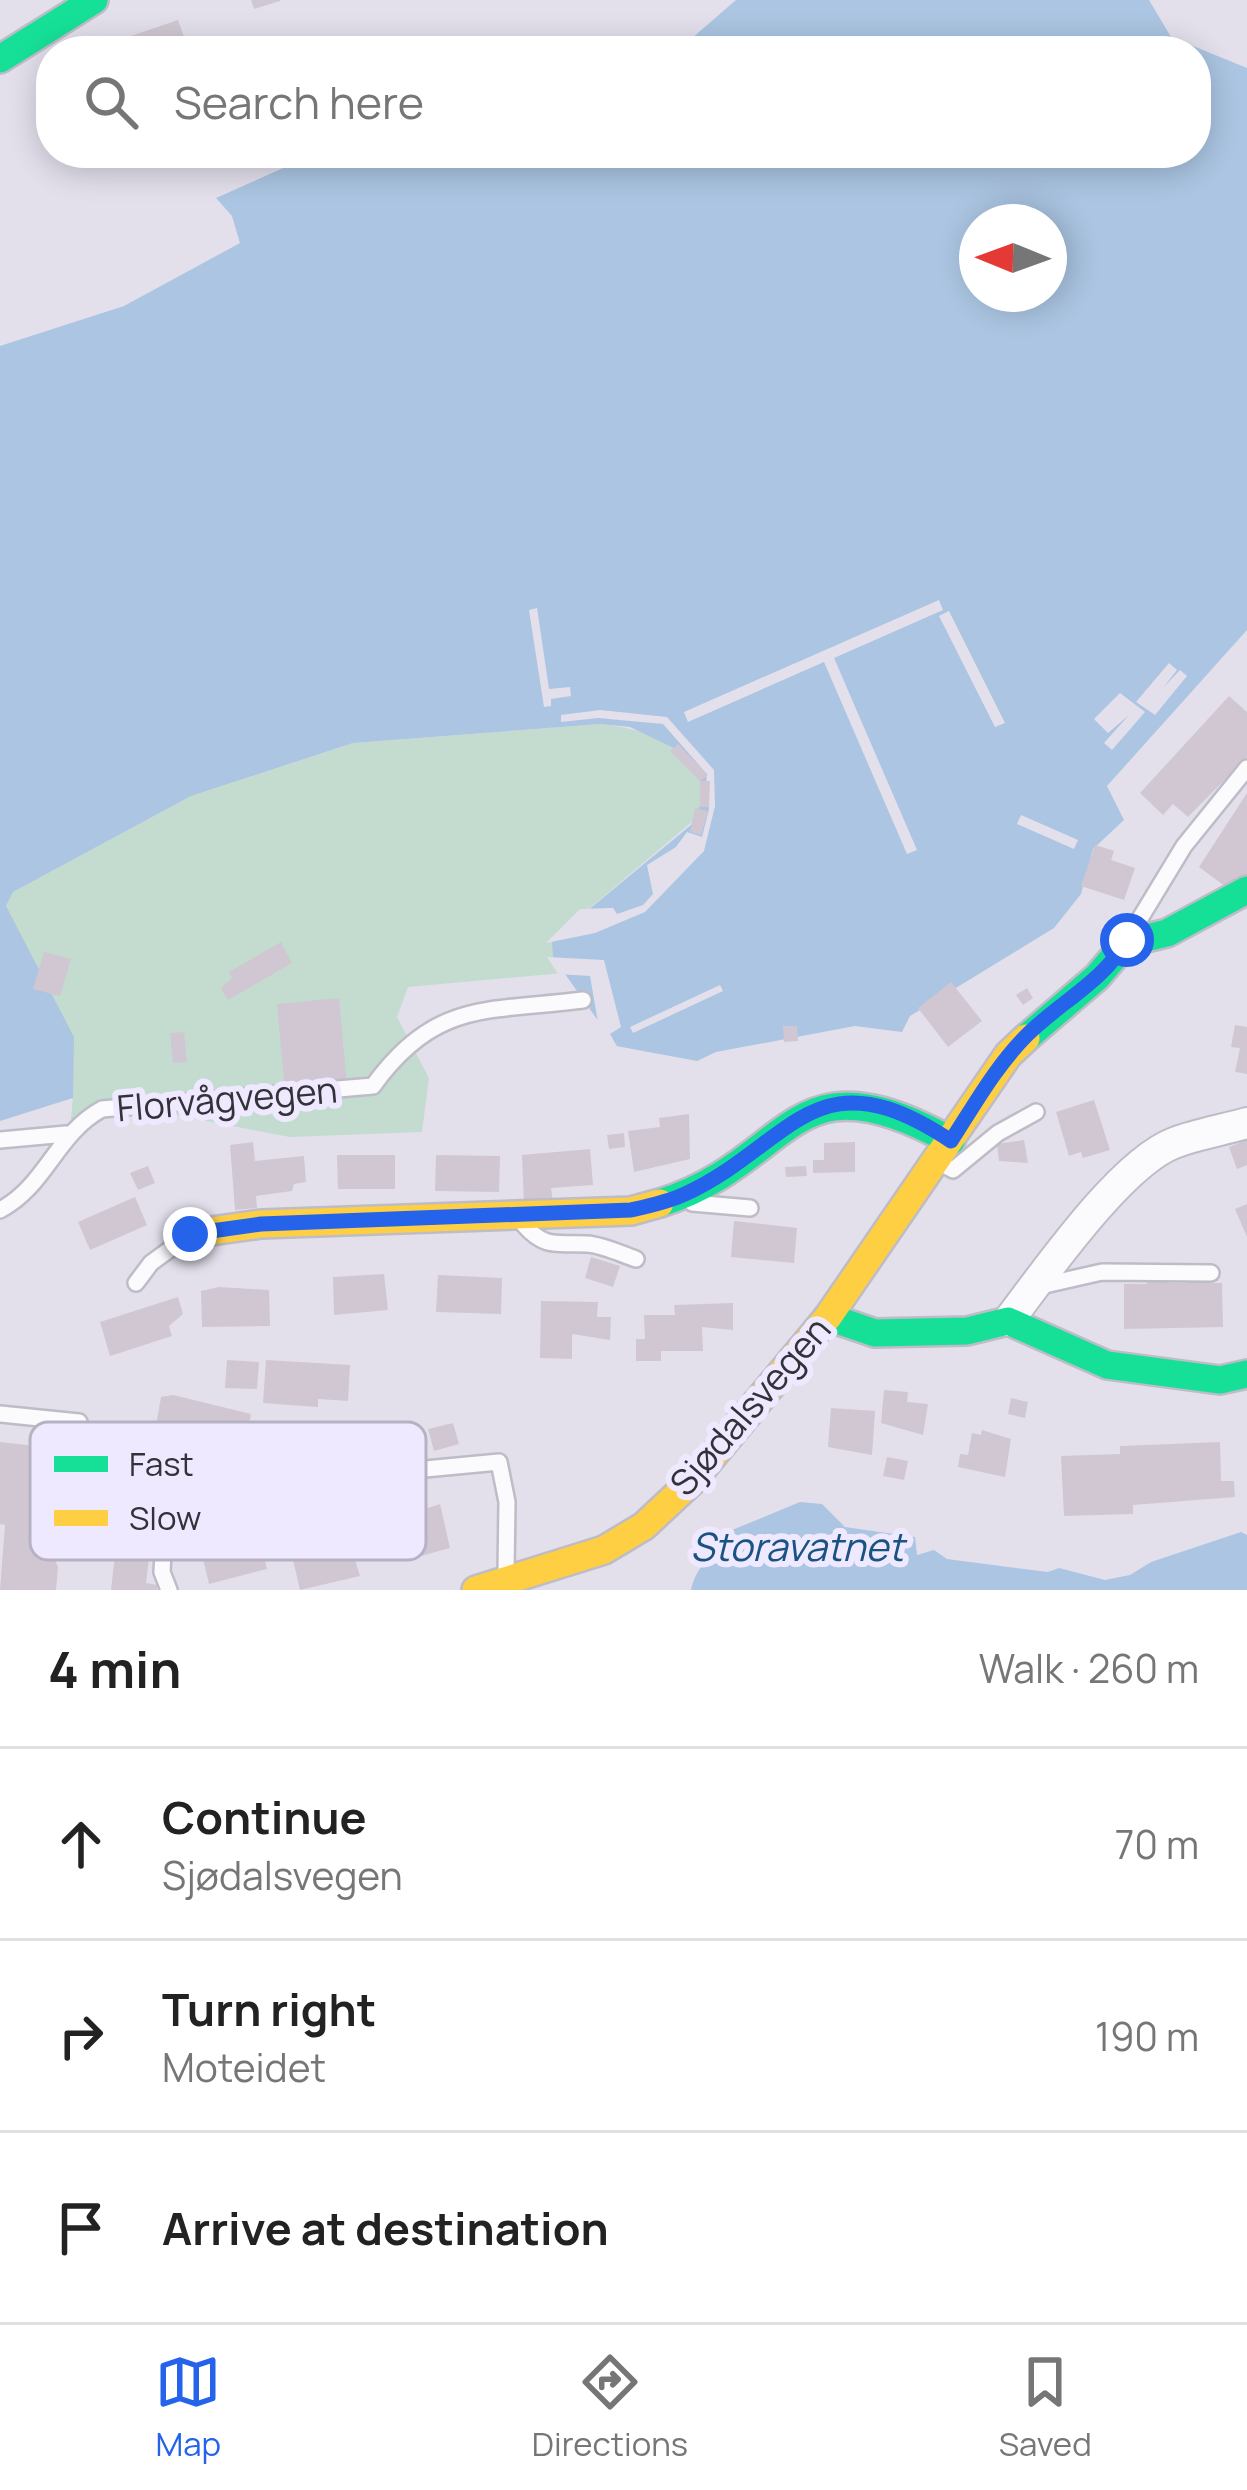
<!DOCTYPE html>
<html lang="en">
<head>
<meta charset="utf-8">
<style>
	body { margin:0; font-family:Manrope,sans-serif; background:#f2f2f2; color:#222 }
	.compass { position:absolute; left:959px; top:204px; width:108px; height:108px; border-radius:50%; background:#fff; box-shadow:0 6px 30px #0003; rotate:271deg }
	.stop { position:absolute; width:36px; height:36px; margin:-27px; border:9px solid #2563eb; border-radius:50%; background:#fff }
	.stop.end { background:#2563eb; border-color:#fff; box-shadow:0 3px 12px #0008 }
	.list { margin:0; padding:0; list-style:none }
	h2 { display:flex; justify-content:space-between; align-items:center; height:156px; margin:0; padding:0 48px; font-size:51px }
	h2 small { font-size:39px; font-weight:400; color:#767676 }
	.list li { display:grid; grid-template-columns:78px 1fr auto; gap:36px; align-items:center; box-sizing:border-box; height:192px; padding:0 48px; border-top:3px solid #e0e0e0 }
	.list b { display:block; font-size:45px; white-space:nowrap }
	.list p { margin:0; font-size:39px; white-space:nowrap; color:#767676 }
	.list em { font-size:39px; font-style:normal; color:#767676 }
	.icon { flex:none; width:66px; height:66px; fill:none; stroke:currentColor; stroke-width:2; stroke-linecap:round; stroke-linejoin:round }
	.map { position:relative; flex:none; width:1247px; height:1590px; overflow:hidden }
	.search { position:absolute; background:#fff; box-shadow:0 6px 30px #0003; left:36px; right:36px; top:36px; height:132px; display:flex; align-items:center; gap:30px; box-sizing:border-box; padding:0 42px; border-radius:48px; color:#767676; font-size:45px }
	.sheet { height:732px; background:#fff }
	nav { display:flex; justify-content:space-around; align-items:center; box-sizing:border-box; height:168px; border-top:3px solid #e0e0e0; background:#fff; font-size:33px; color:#767676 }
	nav a { display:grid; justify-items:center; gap:6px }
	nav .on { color:#2563eb }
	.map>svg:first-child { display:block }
	.green { fill:#c3dccf }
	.water { fill:#abc5e2; fill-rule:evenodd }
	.pier { fill:#e3e0ec }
	.building { fill:#d0c7d2 }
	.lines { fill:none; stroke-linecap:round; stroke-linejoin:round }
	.lane-casing { stroke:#bebcc6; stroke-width:20 }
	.street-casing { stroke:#bebcc6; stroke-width:34 }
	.fast-casing { stroke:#bebcc6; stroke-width:32 }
	.slow-casing { stroke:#bebcc6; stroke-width:32 }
	.lane { stroke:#fbfafc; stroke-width:15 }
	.street { stroke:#fbfafc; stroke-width:30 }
	.fast { stroke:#16e098; stroke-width:27 }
	.slow { stroke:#ffcf43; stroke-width:27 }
	.route { stroke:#2563eb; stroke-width:15 }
	.labels { text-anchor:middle; stroke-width:12; stroke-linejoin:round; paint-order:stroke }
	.street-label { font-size:36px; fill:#333139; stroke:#eee9fe }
	.water-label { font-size:39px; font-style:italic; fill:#1a5382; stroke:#eee9fe }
	.key { fill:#eee9fe; stroke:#b6b2c3; stroke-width:3 }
	.key-label { font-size:33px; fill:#333139 }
</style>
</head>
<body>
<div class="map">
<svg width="1247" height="1590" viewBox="0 0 1247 1590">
	<rect width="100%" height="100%" fill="#e3e0ec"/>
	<!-- green -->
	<path class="green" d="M600 724C649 729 685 744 707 790L700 815 552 940 564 973 408 987 397 1017 429 1078 422 1132 290 1137 127 1106 69 1140 73 1097 6 906 13 892 191 796 353 743Z"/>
	<!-- water -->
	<path class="water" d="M736 0H1149L1171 37 1247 68V630L1107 786 1124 820 1093 849 1081 894 1054 928 910 1016 902 1032 855 1026 716 1052 697 1061 616 1046 553 957 552 940 691 825 707 790 680 751 630 727 600 724 353 743 191 796 13 892 6 906 74 1037 73 1098 0 1121V346L124 306 240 243 232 216 216 198 317 153H1196V51H677ZM977 222H1049V294H977Z
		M800 1502 822 1504 845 1527 915 1537 917 1555 934 1550 947 1559 1048 1572 1059 1568 1105 1580 1130 1575 1151 1562 1241 1532 1247 1535V1590H691C697 1561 717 1557 725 1533Z"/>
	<!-- pier -->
	<path class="pier" d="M939 600 943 610 834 658 917 850 907 854 824 662 688 722 684 712Z
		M537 608 549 689 570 687 571 696 551 699V706L544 707 529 610Z
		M949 611 1005 723 995 727 939 616Z
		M1169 663 1177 670 1163 688 1180 670 1187 676 1155 715 1136 702Z
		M1120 693 1145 712 1112 750 1104 743 1129 715 1108 733 1094 719Z
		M600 710 667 717 714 770 715 806 704 851 645 912 595 933 546 943 580 909 613 908 617 914 643 905 653 894 647 865 676 847 687 832 702 837 709 809 706 773 663 724 598 718 561 722V715Z
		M1021 815 1078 840 1074 849 1017 824Z
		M547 957 604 960 621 1027 610 1034 619 1050 613 1051 600 1034 590 976 558 974Z
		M720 985 723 991 633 1033 630 1027Z"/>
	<!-- building -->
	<path class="building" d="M251 0H280V1L254 9Z
		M178 20 189 51H137L131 36Z
		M1229 696 1247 712V757L1188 817 1173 804 1163 815 1140 793Z
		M678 744 708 775 700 781 670 751Z
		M700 781H710L709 807H700Z
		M1247 793V881L1237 895 1199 867Z
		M695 808 708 811 701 835 690 832Z
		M1095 845 1114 851 1111 860 1135 868 1124 900 1081 886Z
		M281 942 292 963 228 1000 221 988 232 978 229 972Z
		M44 952 71 959 60 996 33 989Z
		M951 982 982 1021 948 1047 918 1008Z
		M1027 988 1033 998 1023 1005 1016 995Z
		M339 998 347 1085 285 1091 277 1004Z
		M1235 1025 1247 1027V1074L1235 1072 1240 1048 1231 1047Z
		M783 1026H797L798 1041 784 1042Z
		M184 1032 187 1062 173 1063 170 1033Z
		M1094 1100 1110 1150 1083 1158 1081 1152 1069 1156 1056 1112Z
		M689 1114 690 1159 634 1172 628 1131 660 1127 659 1118Z
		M624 1133 625 1147 609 1149 607 1135Z
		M1024 1140 1028 1163 999 1161 997 1144Z
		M1247 1140V1165L1237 1169 1229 1147Z
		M253 1142 255 1161 304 1156 306 1182 294 1184 292 1191 256 1196 257 1208 235 1210 230 1145Z
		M855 1142V1172L813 1173V1160H824V1143Z
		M590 1149 593 1185 551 1188 553 1202 524 1204 522 1155Z
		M337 1155H395V1189H338Z
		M436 1155 500 1156 499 1192 435 1191Z
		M148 1166 155 1183 138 1190 130 1173Z
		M806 1166 807 1176 786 1177 785 1167Z
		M135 1197 147 1225 90 1250 78 1222Z
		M1247 1204V1237L1235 1209Z
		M734 1221 797 1228 794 1263 731 1257Z
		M591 1257 620 1266 613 1287 585 1278Z
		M384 1274 388 1310 334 1315 333 1277Z
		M1147 1274H1169V1283H1188V1274H1199V1283H1222L1223 1327 1124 1329V1284H1147Z
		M438 1275 502 1278 501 1314 436 1312Z
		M219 1287 269 1290 270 1326 202 1327 201 1291Z
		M178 1297 183 1314 169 1326 172 1336 110 1356 100 1322Z
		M541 1301 598 1302 597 1317H611L610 1340 572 1334V1359L540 1358Z
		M733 1303V1330L702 1327 703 1351H661V1361H636V1339H645L644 1315H675L674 1305Z
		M227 1360 259 1362 257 1389 225 1388Z
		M266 1360 350 1365 348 1401 318 1399V1407L263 1403Z
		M884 1390 908 1392 907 1402 928 1404 923 1435 881 1423Z
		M173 1395 251 1414 243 1458 218 1454 217 1458 153 1442 161 1397Z
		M1011 1398 1028 1402 1025 1418 1008 1414Z
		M831 1408 875 1411 872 1455 828 1447Z
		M453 1423 459 1444 434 1451 428 1429Z
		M982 1430 1011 1439 1005 1477 958 1467 960 1454 968 1455 972 1433 981 1435Z
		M0 1442 106 1454 100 1510 49 1504 45 1537 58 1567 56 1590H0L5 1525 0 1524Z
		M1220 1442 1221 1481H1234L1235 1497 1133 1505V1514L1064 1516 1061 1456 1120 1454V1446Z
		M887 1457 908 1461 904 1480 883 1476Z
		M440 1504 450 1548 414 1558 407 1515Z
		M235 1505 243 1538 259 1534 267 1569 209 1584 201 1551 211 1548 202 1513Z
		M144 1534H152L146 1583 157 1585V1590H111L117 1537Z
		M347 1534 360 1576 300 1590 290 1547 299 1545 298 1540Z"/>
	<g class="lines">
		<!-- lane casing -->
		<g class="lane-casing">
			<path id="lane" d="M1133 930 1184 846 1247 768
				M0 1140 66 1134
				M940 1163 953 1170 998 1133 1036 1112
				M692 1203 750 1208
				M0 1210C46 1186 56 1134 102 1109L373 1086C435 1000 487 1012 583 1000
				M524 1225C546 1250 558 1242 587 1244 603 1245 621 1254 636 1259
				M136 1283 151 1263 188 1236
				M1036 1287 1102 1272 1211 1273
				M0 1414 79 1422
				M198 1465 279 1487 315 1489 404 1471 499 1462 507 1502 506 1572
				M169 1590 162 1572 164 1533 190 1514"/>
		</g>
		<!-- street casing -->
		<g class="street-casing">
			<path id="street" d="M1008 1321C1045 1273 1120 1164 1174 1143 1197 1134 1223 1130 1247 1123"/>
		</g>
		<!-- fast casing -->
		<g class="fast-casing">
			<path id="fast" d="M0 59 94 0
				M1026 1038 1097 977 1126 943 1167 933 1247 890
				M660 1203C795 1161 787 1050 951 1141
				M828 1317 875 1333 967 1331 1008 1321 1107 1365 1220 1380 1247 1374"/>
		</g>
		<!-- slow casing -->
		<g class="slow-casing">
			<path id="slow" d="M190 1234 261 1224 631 1211 660 1203
				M476 1590 604 1550 644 1526 691 1482 828 1317 1008 1055 1026 1038"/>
		</g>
		<!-- lane -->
		<use href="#lane" class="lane"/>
		<!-- street -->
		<use href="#street" class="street"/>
		<!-- fast -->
		<use href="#fast" class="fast"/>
		<!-- slow -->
		<use href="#slow" class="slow"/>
	</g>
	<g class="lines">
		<!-- route -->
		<path class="route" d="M190 1234 261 1224 631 1210C649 1206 668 1202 685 1194 793 1144 814 1050 951 1141 975 1104 996 1066 1027 1035 1060 1002 1104 981 1127 940"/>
	</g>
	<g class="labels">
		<!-- street labels -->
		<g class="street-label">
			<text transform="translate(227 1099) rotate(-5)" y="13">Florvågvegen</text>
			<text transform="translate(750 1406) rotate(-49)" y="13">Sjødalsvegen</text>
		</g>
		<!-- water labels -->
		<g class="water-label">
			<text x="797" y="1561">Storavatnet</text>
		</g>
	</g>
	<!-- legend -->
	<rect x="30" y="1422" width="396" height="138" rx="18" class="key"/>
	<rect x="54" y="1456" width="54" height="16" fill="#16e098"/>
	<rect x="54" y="1510" width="54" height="16" fill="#ffcf43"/>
	<g class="key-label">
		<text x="129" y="1476">Fast</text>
		<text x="129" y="1530">Slow</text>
	</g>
</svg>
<svg class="compass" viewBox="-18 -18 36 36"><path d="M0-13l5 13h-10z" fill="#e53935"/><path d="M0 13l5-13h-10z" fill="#767676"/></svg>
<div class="stop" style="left:1127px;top:940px"></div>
<div class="stop end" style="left:190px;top:1234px"></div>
<div class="search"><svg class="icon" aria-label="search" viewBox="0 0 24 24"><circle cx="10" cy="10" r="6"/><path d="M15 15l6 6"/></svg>Search here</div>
</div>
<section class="sheet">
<h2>4 min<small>Walk · 260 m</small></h2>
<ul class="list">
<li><svg class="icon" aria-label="ahead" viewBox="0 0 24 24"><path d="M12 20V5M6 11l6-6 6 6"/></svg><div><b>Continue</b><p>Sjødalsvegen</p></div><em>70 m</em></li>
<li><svg class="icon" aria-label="right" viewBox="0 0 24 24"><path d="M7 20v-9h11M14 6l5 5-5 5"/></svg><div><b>Turn right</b><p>Moteidet</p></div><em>190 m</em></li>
<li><svg class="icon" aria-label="arrive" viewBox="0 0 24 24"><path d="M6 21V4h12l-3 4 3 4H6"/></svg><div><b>Arrive at destination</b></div></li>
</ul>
</section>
<nav>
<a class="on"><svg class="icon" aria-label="map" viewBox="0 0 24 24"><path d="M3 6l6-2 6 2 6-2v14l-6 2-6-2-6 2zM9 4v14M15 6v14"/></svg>Map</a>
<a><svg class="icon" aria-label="directions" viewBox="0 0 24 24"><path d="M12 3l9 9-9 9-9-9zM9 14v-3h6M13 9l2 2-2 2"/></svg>Directions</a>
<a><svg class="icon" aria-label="saved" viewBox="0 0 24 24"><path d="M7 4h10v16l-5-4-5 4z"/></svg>Saved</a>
</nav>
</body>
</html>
